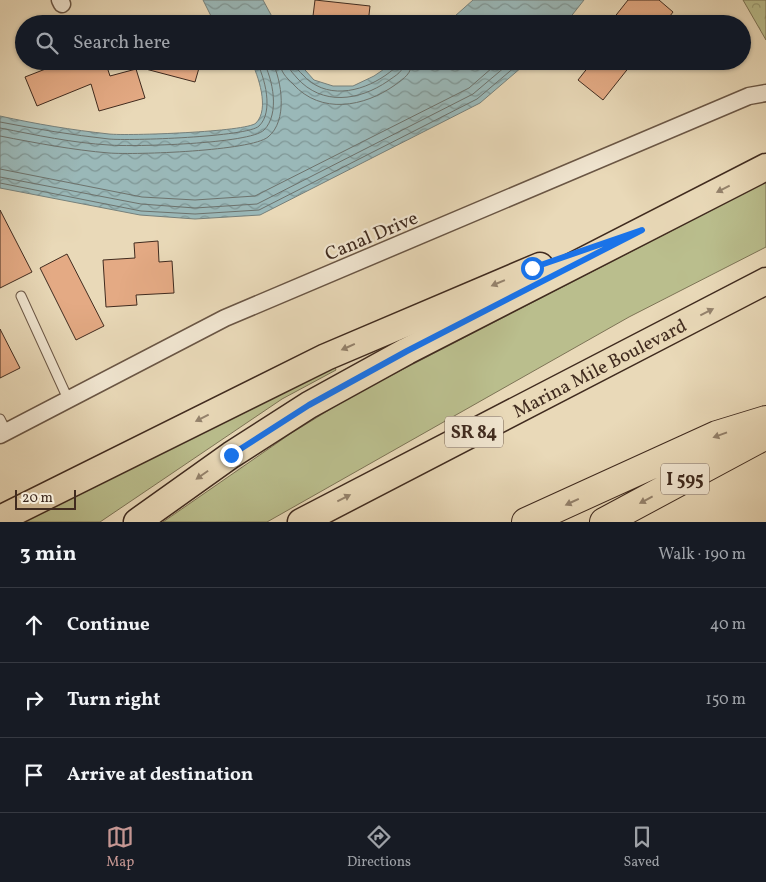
<!DOCTYPE html>
<html lang="en">
<head>
<meta charset="utf-8">
<style>
	body { margin:0; font-family:Vollkorn,serif; background:#242831; color:#f1f3f6 }
	.scale { position:absolute; left:15px; bottom:12px; width:61px; box-sizing:border-box; padding-left:5px; border:2px solid #402b1f; border-top:0; font-size:14px; line-height:18px; white-space:nowrap; color:#402b1f; -webkit-text-stroke:4px #f1e6d1; paint-order:stroke }
	.stop { position:absolute; width:15px; height:15px; margin:-11px; border:4px solid #1a73e8; border-radius:50%; background:#fff }
	.stop.end { background:#1a73e8; border-color:#fff; box-shadow:0 1px 5px #0008 }
	.list { margin:0; padding:0; list-style:none }
	h2 { display:flex; justify-content:space-between; align-items:center; height:65px; margin:0; padding:0 20px; font-size:21px }
	h2 small { font-size:16px; font-weight:400; color:#9ea1a6 }
	.list li { display:grid; grid-template-columns:32px 1fr auto; gap:15px; align-items:center; box-sizing:border-box; height:75px; padding:0 20px; border-top:1px solid #363941 }
	.list b { display:block; font-size:19px; white-space:nowrap }
	.list em { font-size:16px; font-style:normal; color:#9ea1a6 }
	.icon { flex:none; width:28px; height:28px; fill:none; stroke:currentColor; stroke-width:2; stroke-linecap:round; stroke-linejoin:round }
	.map { position:relative; flex:none; width:766px; height:522px; overflow:hidden }
	.search { position:absolute; background:#171b24; box-shadow:0 1px 4px #0004; left:15px; right:15px; top:15px; height:55px; display:flex; align-items:center; gap:12px; box-sizing:border-box; padding:0 18px; border-radius:28px; color:#9ea1a6; font-size:19px }
	.sheet { height:290px; background:#171b24 }
	nav { display:flex; justify-content:space-around; align-items:center; box-sizing:border-box; height:70px; border-top:1px solid #363941; background:#171b24; font-size:14px; color:#9ea1a6 }
	nav a { display:grid; justify-items:center; gap:2px }
	nav .on { color:#c59692 }
	.map>svg:first-child { display:block }
	.grass { fill:#babe8d; stroke:#7d7456 }
	.forest { fill:url(#forest-crowns); stroke:#7d7456 }
	.water { fill:url(#water-waves); stroke:#76807b }
	.lines { fill:none; stroke-linecap:round; stroke-linejoin:round }
	.shore { stroke:#6d726c; stroke-width:1 }
	.building { fill:#e4aa84; stroke:#402b1f }
	.lane-casing { stroke:#6a5645; stroke-width:11 }
	.street-casing { stroke:#6a5645; stroke-width:19 }
	.primary-casing { stroke:#402b1f; stroke-width:29 }
	.highway-casing { stroke:#402b1f; stroke-width:30 }
	.lane { stroke:#f1e6d1; stroke-width:9 }
	.street { stroke:#f1e6d1; stroke-width:16 }
	.primary { stroke:#e9d9b8; stroke-width:26 }
	.highway { stroke:#e9d9b8; stroke-width:28 }
	.oneway { fill:#94826c }
	.route { stroke:#1a73e8; stroke-width:6 }
	.labels { text-anchor:middle; stroke-width:4.5; stroke-linejoin:round; paint-order:stroke }
	.shield { fill:#f1e6d1; stroke:#756354; stroke-width:1 }
	.shield-label { font-size:18px; font-weight:bold; fill:#402b1f }
	.street-label { font-size:19px; fill:#402b1f; stroke:#f1e6d1 }
</style>
</head>
<body>
<div class="map">
<svg width="766" height="522" viewBox="0 0 766 522">
	<defs>
		<pattern id="forest-crowns" width="20" height="18" patternUnits="userSpaceOnUse" patternTransform="scale(1.25)"><rect width="20" height="18" fill="#babe8d"/><path d="M2 6a3 3 0 1 1 6 0M12 15a3 3 0 1 1 6 0" fill="none" stroke="#999b73"/></pattern>
		<pattern id="water-waves" width="16" height="10" patternUnits="userSpaceOnUse" patternTransform="scale(1.25)"><rect width="16" height="10" fill="#9ab8b8"/><path d="M0 5q4-4 8 0t8 0" fill="none" stroke="#7f9695"/></pattern>
	</defs>
	<rect width="100%" height="100%" fill="#e9d9b8"/>
	<filter id="stains"><feTurbulence type="fractalNoise" baseFrequency=".004" numOctaves="4"/><feColorMatrix values="0 0 0 0 .2 0 0 0 0 .09 0 0 0 0 .02 0 0 0 .5 -.17"/></filter>
	<radialGradient id="worn" r=".72"><stop offset=".6" stop-color="#630" stop-opacity="0"/><stop offset="1" stop-color="#630" stop-opacity=".3"/></radialGradient>
	<!-- grass -->
	<path class="grass" d="M766 182V247L629 317 267 522H163L290 434 355 394Z
		M332 360 336 370 282 399 100 522H14Z"/>
	<!-- forest -->
	<path class="forest" d="M743 0H766V40Z"/>
	<!-- water -->
	<path class="water" d="M203 0H263L276 24H215Z
		M473 0H584L565 24H446Z
		M251 61H297L314 80 333 86H353L374 76 396 61H529L480 103 260 215 195 219 140 215 0 188V116C36 124 72 130 109 134 127 136 247 132 256 123 270 109 258 75 251 61Z"/>
	<g class="lines">
		<!-- shore -->
		<path class="shore" d="M280 61C280 72 286 77 293 84 321 115 364 107 395 85 404 78 412 74 412 61
			M287 61C288 69 292 72 297 78 322 106 359 101 388 81 396 75 404 72 404 61
			M294 61C294 67 298 70 302 74 325 100 360 93 386 75 391 71 397 68 398 61
			M0 122C36 129 72 135 109 139 129 141 248 137 259 126 274 112 265 77 256 61
			M0 128C36 135 73 143 109 145 133 147 250 144 264 130 280 114 273 79 263 61
			M0 136C36 143 73 150 109 153 136 155 251 151 268 137 288 121 282 81 272 61
			M0 169 142 197 195 200 255 196 469 88 500 61
			M0 177 141 204 195 208 257 204 473 94 512 61
			M0 183 141 211 195 214 259 210 477 99 522 61"/>
	</g>
	<!-- building -->
	<path class="building" d="M315 0 370 6 368 24H312Z
		M628 0H659L673 12 664 24H609Z
		M66 61H77L79 66 94 61H105L110 76 136 69 145 98 99 111 91 84 37 106 25 77Z
		M139 61H201L195 82 138 67Z
		M593 61H634L603 100 578 80Z
		M0 210 32 272 0 288Z
		M158 241 159 262 172 261 174 293 136 295 137 305 106 307 103 260 135 258 134 243Z
		M67 254 104 326 76 340 40 268Z
		M0 329 20 368 0 378Z"/>
	<g class="lines">
		<!-- lane casing -->
		<g class="lane-casing">
			<path id="lane" d="M21 296 68 399
				M0 419 6 431"/>
		</g>
		<!-- street casing -->
		<g class="street-casing">
			<path id="street" d="M60 0 62 4
				M0 435 225 318 749 96 766 93"/>
		</g>
		<!-- primary casing -->
		<g class="primary-casing">
			<g id="primary">
				<path d="M0 519 326 357 540 266"/>
				<path d="M137 522 231 455 309 405 407 351 766 167"/>
				<path id="s1" d="M301 522 766 281"/>
			</g>
		</g>
		<!-- highway casing -->
		<g class="highway-casing">
			<path id="highway" d="M526 522 717 435 766 420
				M604 522 766 435"/>
		</g>
		<!-- lane -->
		<use href="#lane" class="lane"/>
		<!-- street -->
		<use href="#street" class="street"/>
		<!-- primary -->
		<use href="#primary" class="primary"/>
		<!-- highway -->
		<use href="#highway" class="highway"/>
	</g>
	<!-- one-way arrows -->
	<defs><path id="oneway-solid" d="M-6-.8H1V-3.2L6.5 0L1 3.2V.8H-6Z" transform="scale(1.25)"/></defs>
	<g class="oneway">
		<use href="#oneway-solid" transform="translate(723 189) rotate(153)"/>
		<use href="#oneway-solid" transform="translate(498 283) rotate(157)"/>
		<use href="#oneway-solid" transform="translate(707 312) rotate(-27)"/>
		<use href="#oneway-solid" transform="translate(348 347) rotate(156)"/>
		<use href="#oneway-solid" transform="translate(202 418) rotate(153)"/>
		<use href="#oneway-solid" transform="translate(720 435) rotate(160)"/>
		<use href="#oneway-solid" transform="translate(202 475) rotate(145)"/>
		<use href="#oneway-solid" transform="translate(344 498) rotate(-27)"/>
		<use href="#oneway-solid" transform="translate(646 500) rotate(152)"/>
		<use href="#oneway-solid" transform="translate(572 502) rotate(155)"/>
	</g>
	<g class="lines">
		<!-- route -->
		<path class="route" d="M231 455 309 405 407 351 642 230 532 268"/>
	</g>
	<g class="labels">
		<!-- shield labels -->
		<g class="shield">
			<rect x="445" y="416.5" width="58" height="31" rx="4"/>
			<rect x="661" y="463.5" width="48" height="31" rx="4"/>
		</g>
		<g class="shield-label">
			<text x="474" y="438">SR 84</text>
			<text x="685" y="485">I 595</text>
		</g>
		<!-- street labels -->
		<g class="street-label">
			<text transform="translate(371 235) rotate(-23)" y="7">Canal Drive</text>
			<text dy="7" stroke="none"><textPath href="#s1" startOffset="336">Marina Mile Boulevard</textPath></text>
		</g>
	</g>
	<rect width="100%" height="100%" filter="url(#stains)"/>
	<rect width="100%" height="100%" fill="url(#worn)"/>
</svg>
<div class="scale">20 m</div>
<div class="stop" style="left:532px;top:268px"></div>
<div class="stop end" style="left:231px;top:455px"></div>
<div class="search"><svg class="icon" aria-label="search" viewBox="0 0 24 24"><circle cx="10" cy="10" r="6"/><path d="M15 15l6 6"/></svg>Search here</div>
</div>
<section class="sheet">
<h2>3 min<small>Walk · 190 m</small></h2>
<ul class="list">
<li><svg class="icon" aria-label="ahead" viewBox="0 0 24 24"><path d="M12 20V5M6 11l6-6 6 6"/></svg><div><b>Continue</b></div><em>40 m</em></li>
<li><svg class="icon" aria-label="right" viewBox="0 0 24 24"><path d="M7 20v-9h11M14 6l5 5-5 5"/></svg><div><b>Turn right</b></div><em>150 m</em></li>
<li><svg class="icon" aria-label="arrive" viewBox="0 0 24 24"><path d="M6 21V4h12l-3 4 3 4H6"/></svg><div><b>Arrive at destination</b></div></li>
</ul>
</section>
<nav>
<a class="on"><svg class="icon" aria-label="map" viewBox="0 0 24 24"><path d="M3 6l6-2 6 2 6-2v14l-6 2-6-2-6 2zM9 4v14M15 6v14"/></svg>Map</a>
<a><svg class="icon" aria-label="directions" viewBox="0 0 24 24"><path d="M12 3l9 9-9 9-9-9zM9 14v-3h6M13 9l2 2-2 2"/></svg>Directions</a>
<a><svg class="icon" aria-label="saved" viewBox="0 0 24 24"><path d="M7 4h10v16l-5-4-5 4z"/></svg>Saved</a>
</nav>
</body>
</html>
